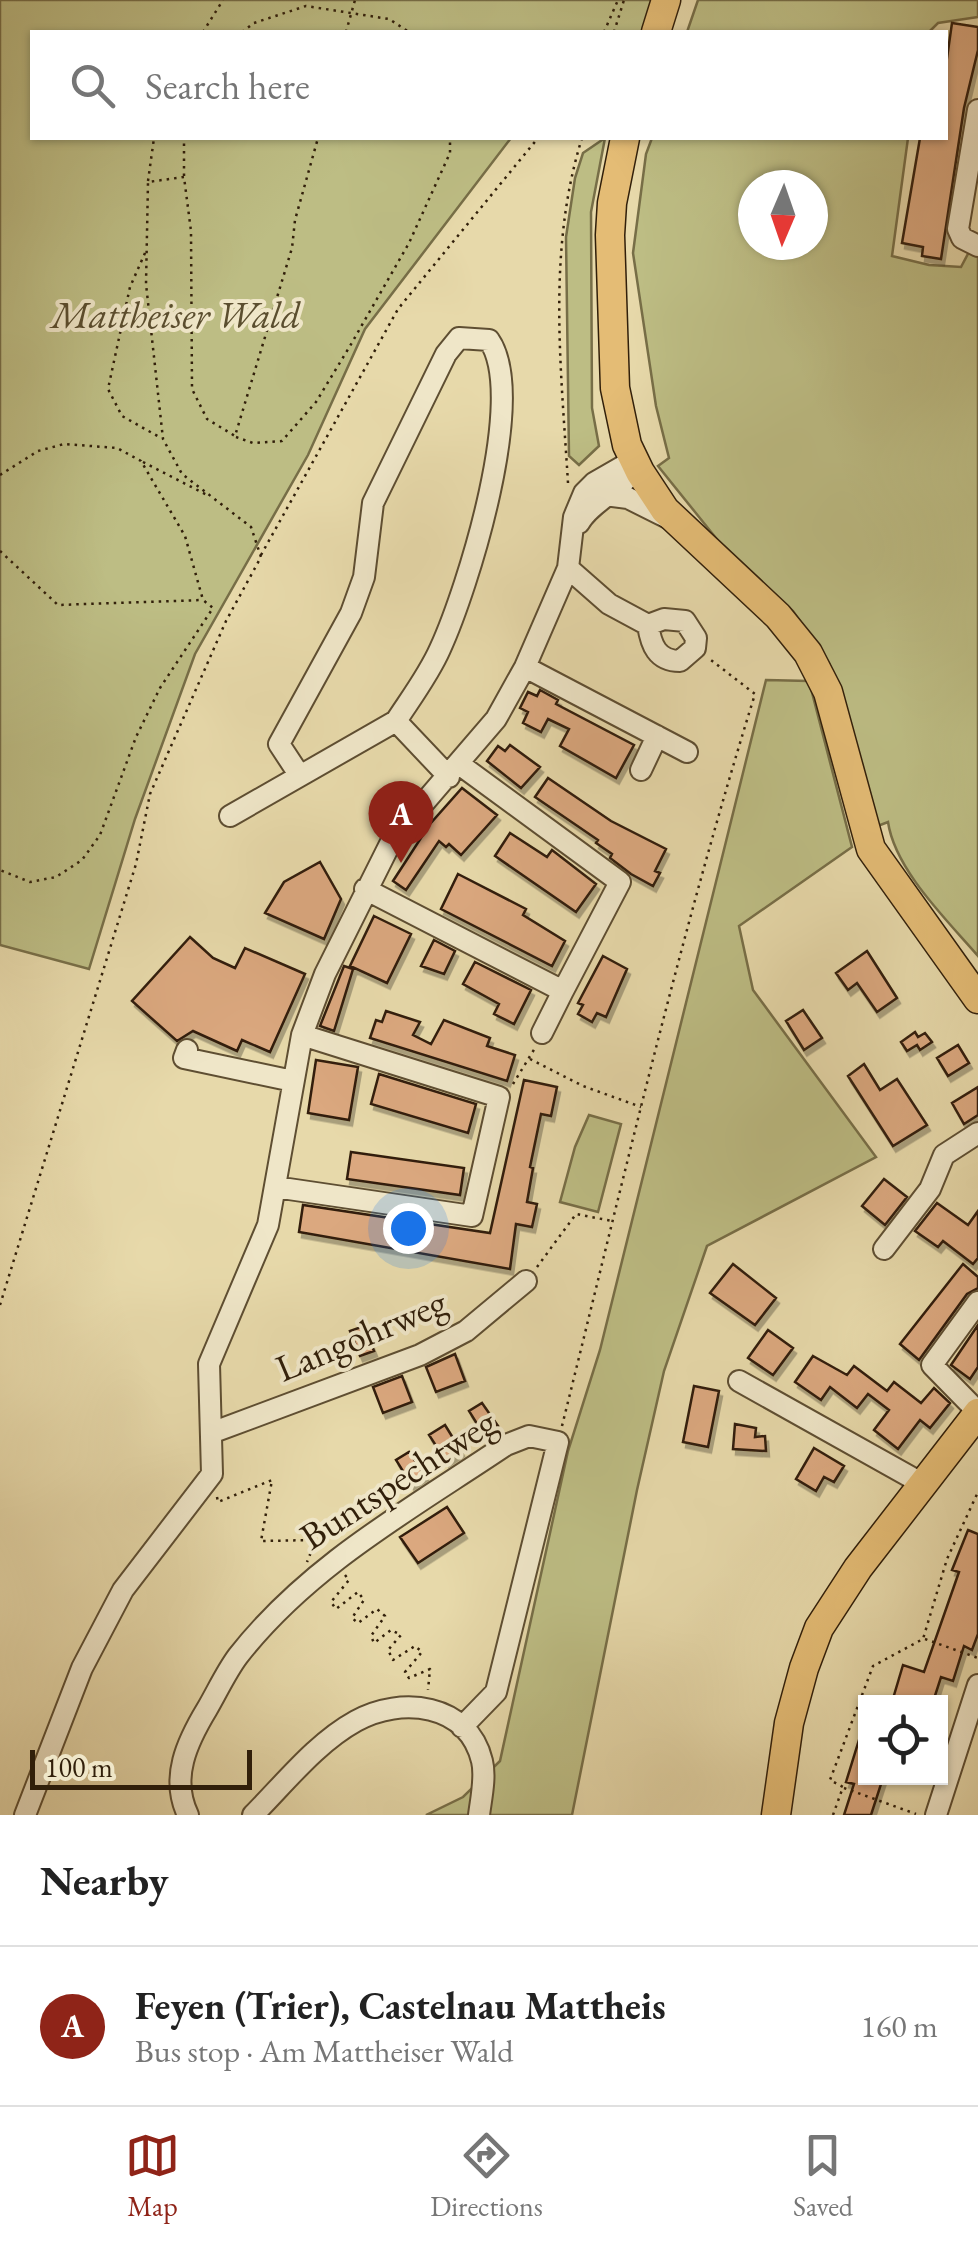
<!DOCTYPE html>
<html lang="en">
<head>
<meta charset="utf-8">
<style>
	body { margin:0; font-family:"EB Garamond",serif; background:#f6f6f6; color:#222 }
	.controls { position:absolute; right:30px; bottom:30px; display:grid; overflow:hidden; border-radius:0px; box-shadow:0 2px 8px #0004 }
	.controls button { width:90px; height:90px; display:grid; place-items:center; padding:0; border:0; border-bottom:2px solid #e0e0e0; background:#fff; color:#222; font:50px sans-serif }
	.compass { position:absolute; left:738px; top:170px; width:90px; height:90px; border-radius:50%; background:#fff; box-shadow:0 2px 8px #0004; rotate:182deg }
	.scale { position:absolute; left:30px; bottom:25px; width:222px; box-sizing:border-box; padding-left:10px; border:5px solid #311f0a; border-top:0; font-size:28px; line-height:35px; white-space:nowrap; color:#311f0a; -webkit-text-stroke:8px #efe6c8; paint-order:stroke }
	.you { position:absolute; left:408px; top:1228px; width:35px; height:35px; margin:-25px; border:8px solid #fff; border-radius:50%; background:#1a73e8; box-shadow:0 0 0 15px #1a73e833 }
	.badge { display:grid; place-items:center; width:65px; height:65px; border-radius:50%; background:#8f2418; color:#fff; font-size:32px; font-weight:700 }
	.pin { position:absolute; translate:-50% -82px; filter:drop-shadow(0 2px 5px #0008) }
	.pin::after { content:''; position:absolute; top:52px; width:35px; height:30px; background:inherit; clip-path:polygon(0 0,100% 0,50% 100%) }
	.list { margin:0; padding:0; list-style:none }
	h2 { display:flex; justify-content:space-between; align-items:center; height:130px; margin:0; padding:0 40px; font-size:42px }
	h2 small { font-size:32px; font-weight:400; color:#767676 }
	.list li { display:grid; grid-template-columns:65px 1fr auto; gap:30px; align-items:center; box-sizing:border-box; height:160px; padding:0 40px; border-top:2px solid #e0e0e0 }
	.list b { display:block; font-size:38px; white-space:nowrap }
	.list p { margin:0; font-size:32px; white-space:nowrap; color:#767676 }
	.list em { font-size:32px; font-style:normal; color:#767676 }
	.icon { flex:none; width:55px; height:55px; fill:none; stroke:currentColor; stroke-width:2; stroke-linecap:round; stroke-linejoin:round }
	.map { position:relative; flex:none; width:978px; height:1815px; overflow:hidden }
	.search { position:absolute; background:#fff; box-shadow:0 2px 8px #0004; left:30px; right:30px; top:30px; height:110px; display:flex; align-items:center; gap:25px; box-sizing:border-box; padding:0 35px; border-radius:0px; color:#767676; font-size:38px }
	.sheet { height:290px; background:#fff }
	nav { display:flex; justify-content:space-around; align-items:center; box-sizing:border-box; height:140px; border-top:2px solid #e0e0e0; background:#fff; font-size:28px; color:#767676 }
	nav a { display:grid; justify-items:center; gap:5px }
	nav .on { color:#8f2418 }
	.map>svg:first-child { display:block }
	.green { fill:#bdbd84; stroke:#776e47; stroke-width:2.5; fill-rule:evenodd }
	.building { fill:#dba87f; stroke:#311f0a; stroke-width:2.5; filter:url(#shadow) }
	.lines { fill:none; stroke-linecap:round; stroke-linejoin:round }
	.minor-casing { stroke:#5e4e32; stroke-width:24 }
	.major-casing { stroke:#311f0a; stroke-width:31 }
	.path { stroke:#311f0a; stroke-width:2.5; stroke-dasharray:2.5 5; stroke-linecap:butt }
	.minor { stroke:#efe6c8; stroke-width:20 }
	.major { stroke:#e4bc75; stroke-width:28 }
	.labels { text-anchor:middle; stroke-width:8; stroke-linejoin:round; paint-order:stroke }
	.park-label { font-size:38px; font-style:italic; fill:#5b4e2f; stroke:#efe6c8 }
	.street-label { font-size:38px; fill:#311f0a; stroke:#efe6c8 }
</style>
</head>
<body>
<div class="map">
<svg width="978" height="1815" viewBox="0 0 978 1815">
	<defs>
		<filter id="shadow"><feDropShadow dx="3" dy="5.5" stdDeviation="0" flood-color="#0004"/></filter>
	</defs>
	<rect width="100%" height="100%" fill="#e7d9aa"/>
	<filter id="stains"><feTurbulence type="fractalNoise" baseFrequency=".002" numOctaves="4"/><feColorMatrix values="0 0 0 0 .2 0 0 0 0 .09 0 0 0 0 .02 0 0 0 .5 -.17"/></filter>
	<radialGradient id="worn" r=".72"><stop offset=".6" stop-color="#630" stop-opacity="0"/><stop offset="1" stop-color="#630" stop-opacity=".3"/></radialGradient>
	<!-- green -->
	<path class="green" d="M0 0H657L647 32H32V138H511L365 329 308 455 195 654 135 819 89 969 0 945Z
		M698 0H978V17L938 23 929 32H687Z
		M605 138 591 212 592 408 599 446 579 465 569 456 566 237 575 178 583 153Z
		M652 138H908L892 256 929 265 961 267 970 250 978 253V956C947 920 895 870 888 822L875 827 829 663 793 611 728 553 658 466 669 458 656 406 633 253 646 154ZM753 185H813V245H753Z
		M766 680 809 681 852 847 739 926 753 990 876 1157 707 1246 664 1371 637 1490 572 1815H426L463 1797 500 1761 568 1451 600 1350Z
		M589 1115 621 1124 598 1212 560 1202 575 1147Z"/>
	<!-- building -->
	<path class="building" d="M952 23 978 27V50L964 108 941 259 922 256 923 247 902 243 920 138H946V65Z
		M540 690 558 700 556 704 634 745 616 778 560 746 569 729 548 719 541 732 523 723 528 712 520 708 528 692 537 696Z
		M510 745 540 767 521 788 487 761 498 746 505 751Z
		M548 778 611 821 666 849 655 871 660 873 653 886 631 874 610 858 612 854 596 843 598 840 535 797Z
		M462 788 497 815 461 855 449 844 446 847 439 841 406 890 393 881 430 824Z
		M510 833 547 857 552 850 596 884 576 912 495 856Z
		M320 862 341 899 324 939 265 913 284 882Z
		M458 874 526 909 523 915 565 941 552 966 441 909Z
		M374 916 411 934 387 983 350 966Z
		M190 937 213 958 235 968 245 948 305 974 270 1052 242 1040 237 1051 193 1031 177 1041 132 1001Z
		M434 940 455 951 444 974 421 966Z
		M867 951 897 998 877 1012 857 983 848 990 836 973Z
		M603 956 627 969 606 1017 597 1013 592 1022 578 1014 583 1005 578 1003Z
		M475 962 531 990 514 1024 494 1014 499 1004 463 984Z
		M344 966 353 969 334 1031 320 1026Z
		M803 1010 822 1038 804 1050 786 1021Z
		M386 1011 420 1022 413 1035 431 1044 444 1020 490 1038 487 1046 515 1055 507 1081 370 1038 376 1020 382 1022Z
		M915 1032 918 1037 925 1033 932 1042 920 1050 917 1045 907 1051 901 1042Z
		M958 1045 969 1063 948 1076 937 1058Z
		M316 1060 358 1067 349 1120 308 1113Z
		M864 1064 880 1090 897 1079 927 1125 893 1146 848 1076Z
		M379 1074 476 1104 468 1133 371 1104Z
		M524 1080 557 1087 551 1116 541 1114 530 1167 533 1168 527 1202 537 1204 532 1227 516 1224 510 1269 299 1232 303 1205 490 1233Z
		M978 1087V1115L964 1124 952 1103Z
		M351 1152 464 1168 460 1195 347 1179Z
		M884 1179 907 1197 885 1225 862 1206Z
		M937 1203 968 1225 978 1211V1258L973 1264 943 1241 938 1247 915 1231Z
		M733 1264 776 1298 755 1325 710 1293Z
		M963 1264 978 1277V1288L967 1294 919 1360 900 1344Z
		M978 1325V1367L970 1379 951 1365Z
		M364 1326 374 1351 360 1356 350 1331Z
		M768 1330 793 1348 773 1375 748 1358Z
		M455 1354 465 1381 436 1392 426 1367Z
		M813 1356 847 1375 854 1366 887 1391 894 1382 921 1403 934 1388 950 1403 930 1428 920 1420 898 1449 874 1430 889 1410 868 1394 857 1408 830 1387 821 1400 795 1382Z
		M402 1376 412 1402 383 1413 373 1387Z
		M694 1386 719 1391 708 1447 683 1442Z
		M482 1403 498 1426 484 1435 469 1411Z
		M735 1424 756 1428 755 1437 765 1436 766 1451 733 1449Z
		M445 1425 461 1451 446 1461 429 1435Z
		M814 1448 844 1466 834 1482 824 1477 816 1491 796 1479Z
		M409 1452 425 1475 411 1484 396 1460Z
		M447 1507 464 1533 418 1563 400 1537Z
		M968 1530 978 1534V1634L972 1650 964 1646 953 1681 941 1677 933 1702H892L903 1665 924 1672 959 1572 952 1570Z
		M863 1727H866V1778H883L871 1815H844L854 1784 846 1782Z"/>
	<g class="lines">
		<!-- minor casing -->
		<g class="minor-casing">
			<path id="minor" d="M978 110 958 229 962 238 978 246
				M605 495 628 498 672 520
				M579 523C594 497 635 486 634 460
				M568 568 609 604 648 625 664 619 685 621 696 638 695 648 680 661C657 661 651 645 648 625
				M525 667 687 752
				M641 770 657 736
				M300 776 279 744 351 613 364 577 373 503 446 354 459 338 489 340C528 396 468 588 440 649 429 674 411 698 396 721L449 777
				M230 816 396 721
				M365 889 563 991 620 882 459 764
				M542 1033 563 991
				M187 1050 184 1058 293 1081
				M275 1187 472 1216 499 1097 302 1035
				M884 1249 930 1189 944 1155 978 1133
				M978 1302 932 1365 978 1412
				M739 1381 923 1484
				M211 1433 420 1355 466 1331 526 1281
				M25 1815 82 1668 123 1590 212 1474 209 1364 268 1225 302 1035 325 974 392 840 496 719 525 667 568 568 574 517 584 493 594 483 634 460
				M188 1815C170 1778 187 1742 207 1709 217 1692 226 1672 238 1656 309 1565 411 1509 506 1445L529 1436 558 1442 496 1692 462 1727
				M253 1815C285 1783 316 1743 356 1721 401 1696 468 1703 482 1761 486 1777 481 1799 479 1815
				M936 1815 978 1685"/>
		</g>
		<!-- major casing -->
		<g class="major-casing">
			<path id="major" d="M656 32 666 0
				M625 138 612 203 610 235 615 388 627 445 640 472 665 510 778 616 808 653 828 692 871 849 978 999
				M776 1815 789 1723 804 1668 819 1628 858 1568 978 1413"/>
		</g>
		<!-- path -->
		<path class="path" d="M203 32 223 0
			M242 32 254 23 306 6 389 19 409 32
			M346 32 355 0
			M604 32 618 0
			M614 32 624 0
			M184 176V138
			M148 181 154 138
			M145 253 130 287 108 389 122 416 161 438
			M236 437 253 443 282 441 316 402 350 346 409 243 450 153V138
			M143 462 207 495
			M0 475 38 451 64 444 117 448 141 461 185 536 203 600 213 608 160 688 136 737 100 835 82 860 56 877 30 882 0 870
			M568 483C561 367 547 250 582 138
			M0 551 58 605 202 600
			M261 555 398 309 538 138
			M530 1059 583 1086 641 1107
			M513 1084 535 1048
			M537 1267 576 1214 612 1221
			M0 1305 136 864 150 794 226 621 261 557 251 527 182 474 163 439 146 284 148 182 184 177 191 231 192 389 207 419 235 436 292 248 295 220 318 138
			M562 1426C623 1181 680 935 755 694L711 660
			M217 1497 218 1502 272 1480 261 1541 316 1540 307 1562
			M345 1575 349 1580 331 1602 336 1609 358 1592 364 1600 352 1618 358 1623 377 1609 385 1616 371 1636 374 1643 391 1630 401 1635 388 1650 393 1660 415 1646 422 1652 405 1672 409 1678 430 1669 428 1690
			M925 1639 978 1658
			M844 1788 916 1814
			M833 1815 843 1787 830 1780 873 1666 923 1639 947 1559 978 1492"/>
		<!-- minor -->
		<use href="#minor" class="minor"/>
		<!-- major -->
		<use href="#major" class="major"/>
	</g>
	<g class="labels">
		<!-- park labels -->
		<g class="park-label">
			<text x="176" y="328">Mattheiser Wald</text>
		</g>
		<!-- street labels -->
		<g class="street-label">
			<text transform="translate(361 1335) rotate(-23)" y="13">Langohrweg</text>
			<text transform="translate(398 1479) rotate(-33)" y="13">Buntspechtweg</text>
		</g>
	</g>
	<rect width="100%" height="100%" filter="url(#stains)"/>
	<rect width="100%" height="100%" fill="url(#worn)"/>
</svg>
<div class="controls">
<button><svg class="icon" aria-label="locate" viewBox="0 0 24 24"><circle cx="12" cy="12" r="6"/><path d="M12 2v4M12 18v4M2 12h4M18 12h4"/></svg></button>
</div>
<svg class="compass" viewBox="-18 -18 36 36"><path d="M0-13l5 13h-10z" fill="#e53935"/><path d="M0 13l5-13h-10z" fill="#767676"/></svg>
<div class="scale">100 m</div>
<div class="you"></div>
<div class="pin badge" style="left:401px;top:863px">A</div>
<div class="search"><svg class="icon" aria-label="search" viewBox="0 0 24 24"><circle cx="10" cy="10" r="6"/><path d="M15 15l6 6"/></svg>Search here</div>
</div>
<section class="sheet">
<h2>Nearby<small></small></h2>
<ul class="list">
<li><span class="badge">A</span><div><b>Feyen (Trier), Castelnau Mattheis</b><p>Bus stop · Am Mattheiser Wald</p></div><em>160 m</em></li>
</ul>
</section>
<nav>
<a class="on"><svg class="icon" aria-label="map" viewBox="0 0 24 24"><path d="M3 6l6-2 6 2 6-2v14l-6 2-6-2-6 2zM9 4v14M15 6v14"/></svg>Map</a>
<a><svg class="icon" aria-label="directions" viewBox="0 0 24 24"><path d="M12 3l9 9-9 9-9-9zM9 14v-3h6M13 9l2 2-2 2"/></svg>Directions</a>
<a><svg class="icon" aria-label="saved" viewBox="0 0 24 24"><path d="M7 4h10v16l-5-4-5 4z"/></svg>Saved</a>
</nav>
</body>
</html>
